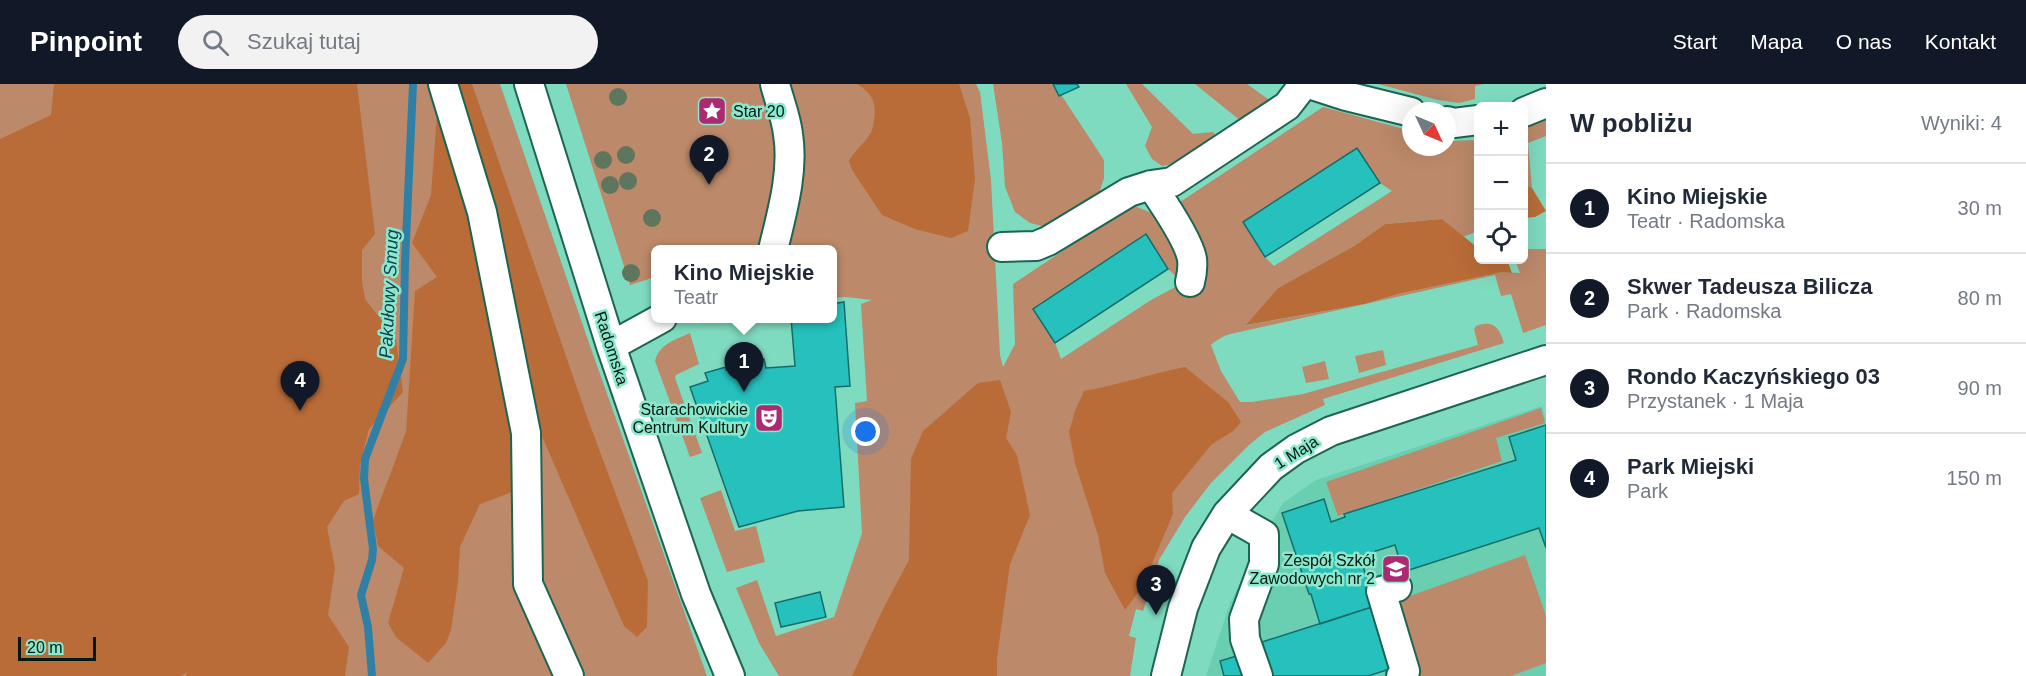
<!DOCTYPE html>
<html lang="pl">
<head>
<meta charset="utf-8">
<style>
	body { margin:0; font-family:Arial,sans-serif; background:#f2f2f3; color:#1f2937 }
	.controls { position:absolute; right:18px; top:18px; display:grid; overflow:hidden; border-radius:9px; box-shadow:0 6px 24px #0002 }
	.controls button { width:54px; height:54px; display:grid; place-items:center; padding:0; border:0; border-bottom:2px solid #e0e1e3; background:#fff; color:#1f2937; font:30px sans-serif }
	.compass { position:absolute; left:1402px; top:18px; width:54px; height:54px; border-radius:50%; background:#fff; box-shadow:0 6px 24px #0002; rotate:134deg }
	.scale { position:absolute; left:18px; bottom:15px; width:78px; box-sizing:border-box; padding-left:6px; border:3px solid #001a13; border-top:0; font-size:16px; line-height:21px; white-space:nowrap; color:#001a13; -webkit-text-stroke:4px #8ce8cc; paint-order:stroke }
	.you { position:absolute; left:866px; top:348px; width:21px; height:21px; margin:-15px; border:4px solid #fff; border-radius:50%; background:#1a73e8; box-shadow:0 0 0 9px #1a73e833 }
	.badge { display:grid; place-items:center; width:39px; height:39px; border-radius:50%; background:#111827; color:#fff; font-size:20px; font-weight:700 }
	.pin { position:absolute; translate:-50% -50px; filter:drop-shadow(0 2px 3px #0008) }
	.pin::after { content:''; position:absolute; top:32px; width:21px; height:18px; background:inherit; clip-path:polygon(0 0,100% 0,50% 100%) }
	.popup { position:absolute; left:651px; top:161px; width:186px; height:78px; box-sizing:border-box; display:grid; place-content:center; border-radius:9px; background:#fff; filter:drop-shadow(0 2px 4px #0005); font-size:20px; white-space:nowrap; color:#747a83 }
	.popup b { font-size:22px; color:#1f2937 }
	.popup::after { content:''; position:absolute; left:50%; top:100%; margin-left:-12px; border:12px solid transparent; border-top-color:#fff }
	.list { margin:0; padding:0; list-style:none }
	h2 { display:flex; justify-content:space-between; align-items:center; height:78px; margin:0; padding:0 24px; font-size:26px }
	h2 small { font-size:20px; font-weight:400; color:#747a83 }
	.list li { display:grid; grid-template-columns:39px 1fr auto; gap:18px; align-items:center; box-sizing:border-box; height:90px; padding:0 24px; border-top:2px solid #e0e1e3 }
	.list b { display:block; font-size:22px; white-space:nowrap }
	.list p { margin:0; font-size:20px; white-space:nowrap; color:#747a83 }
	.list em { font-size:20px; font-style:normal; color:#747a83 }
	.icon { flex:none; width:33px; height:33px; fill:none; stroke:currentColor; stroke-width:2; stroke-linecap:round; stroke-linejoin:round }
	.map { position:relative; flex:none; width:1546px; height:592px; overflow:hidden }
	header { display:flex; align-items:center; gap:36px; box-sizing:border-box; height:84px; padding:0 30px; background:#111827; color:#fff }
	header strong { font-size:28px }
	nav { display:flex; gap:33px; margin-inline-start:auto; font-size:21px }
	.search { width:420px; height:54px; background:#f2f2f3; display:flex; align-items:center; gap:15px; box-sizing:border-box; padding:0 21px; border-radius:33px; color:#747a83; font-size:22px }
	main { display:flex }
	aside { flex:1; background:#fff }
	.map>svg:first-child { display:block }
	.built { fill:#6aceb0 }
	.green { fill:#bc896a; fill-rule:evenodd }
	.forest { fill:#ba6c38 }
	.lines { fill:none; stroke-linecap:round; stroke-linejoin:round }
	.stream { stroke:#3080a5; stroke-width:8 }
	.building { fill:#26c1bd; stroke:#156d6b; stroke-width:1.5 }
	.minor-casing { stroke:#1b6552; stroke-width:32 }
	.minor { stroke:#fff; stroke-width:28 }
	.tree { fill:#5f765e }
	.labels { text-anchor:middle; stroke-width:5; stroke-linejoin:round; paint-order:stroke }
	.poi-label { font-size:16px; fill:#001a13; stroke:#8ce8cc; text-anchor:end }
	.street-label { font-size:16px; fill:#001a13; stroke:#8ce8cc }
	.water-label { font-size:18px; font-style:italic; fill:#134055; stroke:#8ce8cc }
</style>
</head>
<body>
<header>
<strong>Pinpoint</strong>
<div class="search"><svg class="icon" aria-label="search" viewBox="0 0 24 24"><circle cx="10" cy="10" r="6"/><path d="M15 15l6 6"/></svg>Szukaj tutaj</div>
<nav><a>Start</a><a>Mapa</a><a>O nas</a><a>Kontakt</a></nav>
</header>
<main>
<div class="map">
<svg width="1546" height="592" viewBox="0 0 1546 592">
	<rect width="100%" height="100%" fill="#7fdbbf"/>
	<!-- built -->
	<path class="built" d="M1542 322 1546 335V592H1206L1230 519 1264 451 1283 419 1316 396Z"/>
	<!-- green -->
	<path class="green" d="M0 0H500L588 256 707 592H0Z
		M566 0H976L980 8 991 96 1000 271 1003 283 1015 260 1013 200 1132 121 1159 132 1323 23 1411 47V63H1447V57L1478 56V147L1463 153 1442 135 1385 140 1354 162 1278 204 1247 241 1365 220 1398 210 1503 188 1520 189 1515 176H1524V165H1546V241L1523 249 1511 210 1501 212 1495 191 1235 249C1225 251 1219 254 1211 261L1221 287 1240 318H1252L1303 310 1478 261 1474 245 1476 242C1493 236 1499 243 1504 259L1323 315 1325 321 1265 348 1249 361 1211 399 1185 433 1159 476 1143 527 1136 525 1129 552 1136 554 1130 592H779L759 559 736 504 757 496 776 552 834 533 862 449 855 319 867 317 861 220 872 216 846 213 833 214 832 166H656L655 193 630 201ZM1357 65 1380 99 1392 107 1274 182 1265 173 1243 138ZM1146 151 1168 185 1183 199 1151 216 1061 275 1055 259 1033 225Z
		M993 0H1054L1104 76V94L1097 116 1046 143 1030 139 1015 128 1005 103 1002 59Z
		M1126 0H1142L1193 50 1213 48 1217 54 1182 78 1162 82 1152 75 1145 62 1152 43Z
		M1195 0H1247L1268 15 1279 28 1252 46Z
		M1378 0H1484L1475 2V15L1459 19 1438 16Z
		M1546 34V52L1528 59 1532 104 1524 101V42Z
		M690 249 699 280 676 291 675 294 702 369 690 373 655 277C659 260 675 256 690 249Z
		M1383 266 1386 281 1359 289 1355 272Z
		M1325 277 1329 295 1306 299 1302 283Z
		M1541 324 1545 339 1496 354 1502 377 1338 432 1326 398Z
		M721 406 735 447 756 442 765 478 727 488 700 414Z
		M1525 471 1546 532V579L1511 592H1416L1390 519Z"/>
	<!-- forest -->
	<path class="forest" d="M54 0H357L375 150 362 166V197L365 215 396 255 403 308 369 345 360 380 359 410 344 417 327 443 335 484 328 531 349 563 345 592H186L187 588 181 592H0V55L51 31Z
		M453 0H472L586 330 648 497 647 543 637 553 624 542 532 329 517 406 480 420 460 463 458 498 451 546 446 559 428 579 396 553 388 539 404 484 378 462 373 436 406 348 415 207 437 193 412 159 431 111 437 30Z
		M857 0H959L970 34 975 95 968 147 951 154 915 145 882 131 852 86 849 77C855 66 865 59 870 50 873 46 873 41 874 36 877 19 872 9 857 0Z
		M1524 101 1532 104 1546 127 1535 133 1524 134Z
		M1442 135 1478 164V176H1507L1512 189 1503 188 1398 210 1365 220 1246 241 1278 204 1354 162 1385 140Z
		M1185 283 1228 318 1241 338 1233 347 1211 361 1172 409 1173 430 1142 503 1125 526 1105 489 1098 451 1075 379 1069 348 1075 327 1084 307C1118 301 1151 290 1185 283Z
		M1000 296 1011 328 1006 354 1017 371 1030 431 1010 480 997 574V592H852L883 525 909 476 911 375 923 347 978 299Z"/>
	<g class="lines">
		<!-- stream -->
		<path class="stream" d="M372 592 368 543 361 511 372 476 373 465 364 395 365 375 403 275 405 179 413 0"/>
	</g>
	<!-- building -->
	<path class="building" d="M1053 0H1077L1079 3 1059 12Z
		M1357 64 1380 99 1265 173 1243 138Z
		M1146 150 1168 185 1055 259 1033 225Z
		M844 218 850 302 835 303 844 423 798 427 739 443 690 303 708 297 705 289 726 283V286L745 281V279L764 275 766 284 795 282 791 234H832V220Z
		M1546 341V464L1539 444 1403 488 1395 461 1360 472 1375 522 1320 540 1311 510H1309L1282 429 1324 415 1331 438 1345 433 1344 430 1516 376 1509 353Z
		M820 508 826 533 781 543 775 519Z
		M1375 522 1396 583 1368 592H1273L1262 558Z
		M1243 570 1250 592H1224L1220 577Z"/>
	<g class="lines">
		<!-- minor casing -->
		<g class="minor-casing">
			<path id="minor" d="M443 0 482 128 526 349 528 500 569 592
				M529 0 611 262 696 510 730 592
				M1309 0 1346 12 1411 28
				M1524 28 1546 19
				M1447 37 1454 39 1478 36
				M1151 101C1162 117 1189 157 1192 175 1193 183 1192 190 1190 198
				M1002 163 1036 162 1048 157 1129 108 1151 101 1172 98 1287 22 1304 0
				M773 166C782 128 794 88 788 50 786 33 779 16 775 0
				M611 262 662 234
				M1227 430 1264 451V480L1244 535 1245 555 1258 592
				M1397 503 1381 507 1405 587 1401 592
				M1166 592 1183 524 1206 464 1227 430 1271 383 1296 365 1331 347 1546 276"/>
		</g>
		<!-- minor -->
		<use href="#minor" class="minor"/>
	</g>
	<!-- trees -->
	<g class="tree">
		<circle cx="618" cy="13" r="9"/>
		<circle cx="626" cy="71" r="9"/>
		<circle cx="603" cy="76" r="9"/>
		<circle cx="628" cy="97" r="9"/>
		<circle cx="610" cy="101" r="9"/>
		<circle cx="652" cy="134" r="9"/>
		<circle cx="631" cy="189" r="9"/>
	</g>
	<!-- icons -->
	<defs>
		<g id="sight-square" transform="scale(1.5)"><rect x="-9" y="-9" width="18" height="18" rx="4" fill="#ad2971" stroke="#8ce8cc"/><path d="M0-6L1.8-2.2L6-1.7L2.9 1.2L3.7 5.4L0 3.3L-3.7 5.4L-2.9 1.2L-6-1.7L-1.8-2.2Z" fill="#fff"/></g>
		<g id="theatre-square" transform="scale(1.5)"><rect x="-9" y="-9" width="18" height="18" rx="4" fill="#ad2971" stroke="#8ce8cc"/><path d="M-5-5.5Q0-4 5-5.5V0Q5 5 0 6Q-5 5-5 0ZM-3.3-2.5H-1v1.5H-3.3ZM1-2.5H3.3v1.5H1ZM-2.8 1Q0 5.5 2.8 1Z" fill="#fff"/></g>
		<g id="school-square" transform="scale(1.5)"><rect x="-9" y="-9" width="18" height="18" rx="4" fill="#ad2971" stroke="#8ce8cc"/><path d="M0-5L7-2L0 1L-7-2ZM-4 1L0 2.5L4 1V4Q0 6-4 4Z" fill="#fff"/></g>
	</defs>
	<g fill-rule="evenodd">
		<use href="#sight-square" x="712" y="27"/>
		<use href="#theatre-square" x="769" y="334"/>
		<use href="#school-square" x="1396" y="485"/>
	</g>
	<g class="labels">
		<!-- poi labels -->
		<g class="poi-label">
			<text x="733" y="33" text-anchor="start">Star 20</text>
			<text x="748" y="331">Starachowickie<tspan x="748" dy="18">Centrum Kultury</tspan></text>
			<text x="1375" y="482">Zespół Szkół<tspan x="1375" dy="18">Zawodowych nr 2</tspan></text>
		</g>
		<!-- street labels -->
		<g class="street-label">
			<text transform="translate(612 264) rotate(72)" y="6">Radomska</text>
			<text transform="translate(1296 368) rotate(-32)" y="6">1 Maja</text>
		</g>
		<!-- water labels -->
		<g class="water-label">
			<text transform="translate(389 210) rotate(-87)" y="6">Pakułowy Smug</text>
		</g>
	</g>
</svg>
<div class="controls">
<button>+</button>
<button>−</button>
<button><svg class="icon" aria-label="locate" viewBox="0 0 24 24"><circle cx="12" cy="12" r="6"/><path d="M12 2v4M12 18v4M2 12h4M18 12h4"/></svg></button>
</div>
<svg class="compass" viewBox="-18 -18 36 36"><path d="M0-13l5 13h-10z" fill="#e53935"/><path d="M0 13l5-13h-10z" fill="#747a83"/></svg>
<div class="scale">20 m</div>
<div class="you"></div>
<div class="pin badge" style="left:744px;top:308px">1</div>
<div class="popup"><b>Kino Miejskie</b>Teatr</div>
<div class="pin badge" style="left:709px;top:101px">2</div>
<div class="pin badge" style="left:1156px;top:531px">3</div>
<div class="pin badge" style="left:300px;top:327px">4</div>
</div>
<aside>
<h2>W pobliżu<small>Wyniki: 4</small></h2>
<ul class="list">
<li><span class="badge">1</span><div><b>Kino Miejskie</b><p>Teatr · Radomska</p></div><em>30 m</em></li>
<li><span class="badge">2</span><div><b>Skwer Tadeusza Bilicza</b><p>Park · Radomska</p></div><em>80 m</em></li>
<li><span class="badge">3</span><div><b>Rondo Kaczyńskiego 03</b><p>Przystanek · 1 Maja</p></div><em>90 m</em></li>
<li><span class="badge">4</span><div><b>Park Miejski</b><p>Park</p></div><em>150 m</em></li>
</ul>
</aside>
</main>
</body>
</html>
